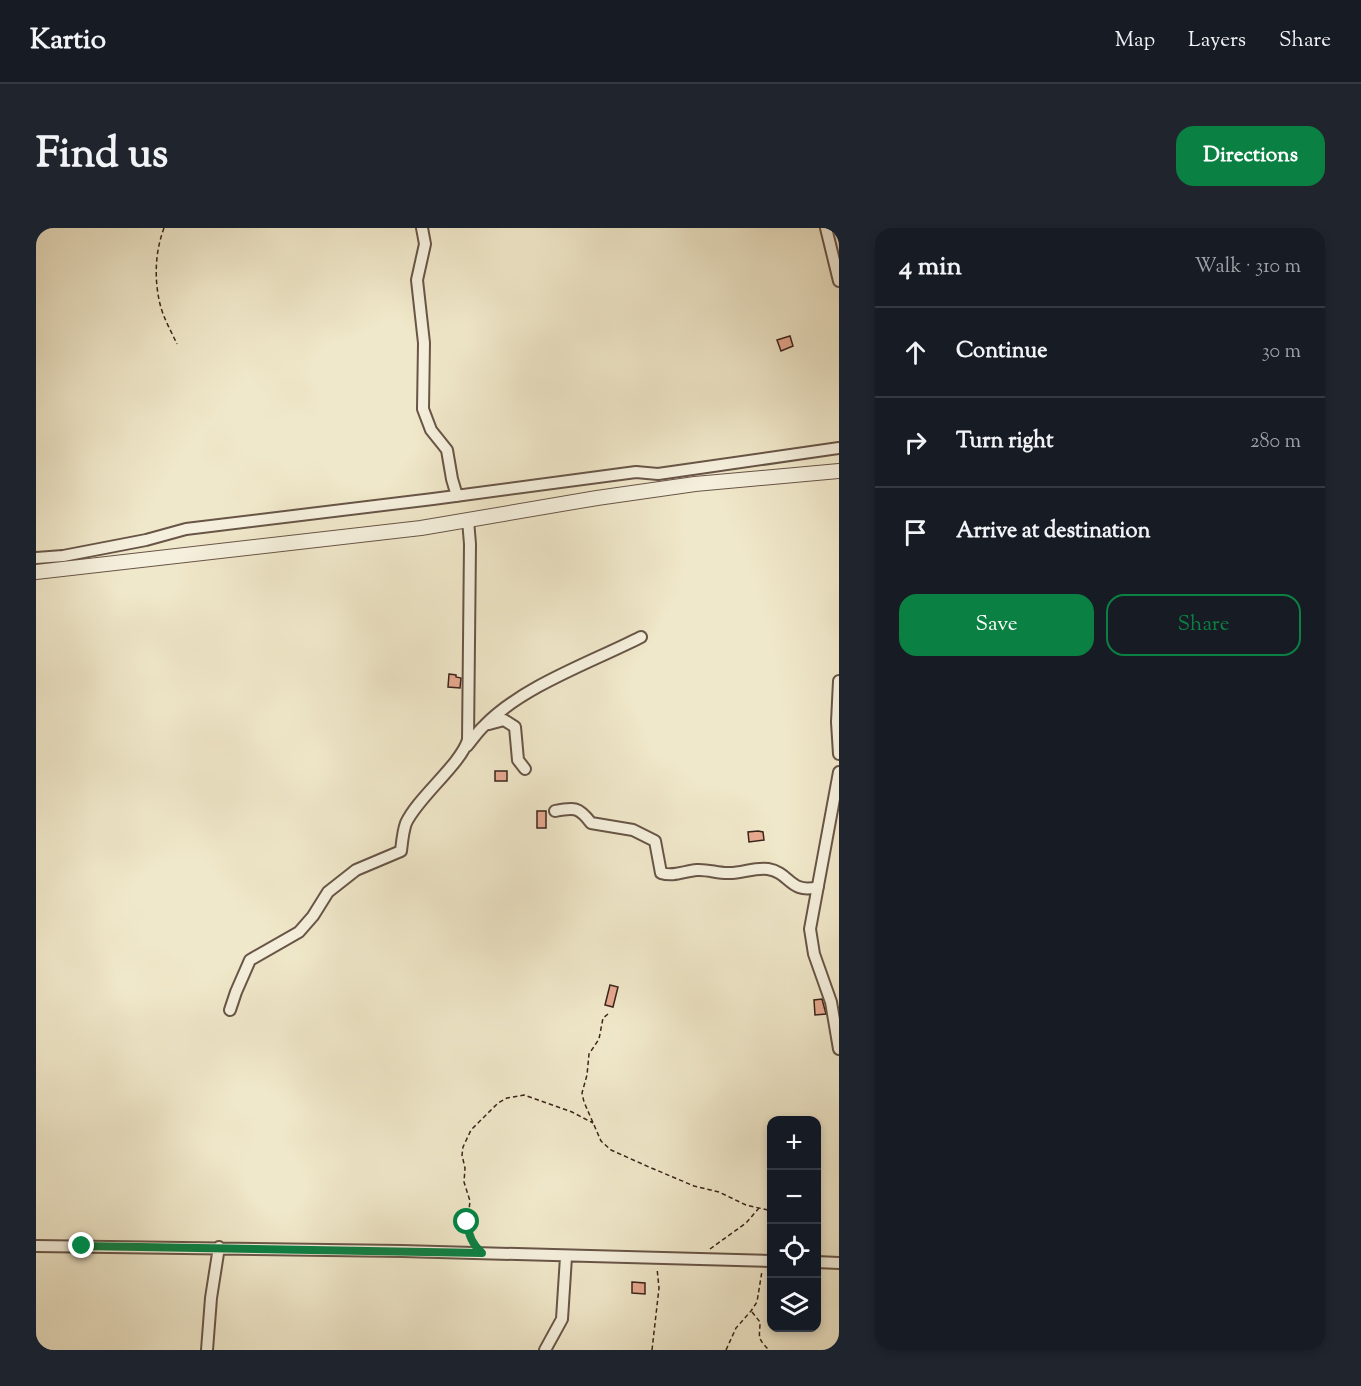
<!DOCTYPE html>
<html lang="en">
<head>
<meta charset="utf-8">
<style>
	body { margin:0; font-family:"Sorts Mill Goudy",serif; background:#20242c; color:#f1f3f6 }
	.controls { position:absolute; right:18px; bottom:18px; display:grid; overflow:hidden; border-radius:12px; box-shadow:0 3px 9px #0003 }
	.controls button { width:54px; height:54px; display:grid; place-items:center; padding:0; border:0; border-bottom:2px solid #363941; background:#171b24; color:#f1f3f6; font:30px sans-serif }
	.stop { position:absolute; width:18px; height:18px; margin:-14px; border:4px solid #0b8043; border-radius:50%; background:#fff }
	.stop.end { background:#0b8043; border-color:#fff; box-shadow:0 2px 6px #0008 }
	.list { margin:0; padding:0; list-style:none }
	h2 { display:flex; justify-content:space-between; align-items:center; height:78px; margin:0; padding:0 24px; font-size:26px }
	h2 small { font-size:20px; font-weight:400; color:#9ea1a6 }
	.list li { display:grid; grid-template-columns:39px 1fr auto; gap:18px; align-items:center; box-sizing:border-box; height:90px; padding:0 24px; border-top:2px solid #363941 }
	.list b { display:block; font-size:22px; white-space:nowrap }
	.list em { font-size:20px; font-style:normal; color:#9ea1a6 }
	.actions { display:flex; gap:12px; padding:18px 24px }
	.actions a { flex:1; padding:14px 0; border:2px solid #0b8043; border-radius:18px; text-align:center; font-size:21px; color:#0b8043 }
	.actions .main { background:#0b8043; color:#fff }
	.icon { flex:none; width:33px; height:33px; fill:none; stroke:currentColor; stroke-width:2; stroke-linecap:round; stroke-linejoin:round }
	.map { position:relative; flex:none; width:803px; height:1122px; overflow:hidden; border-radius:18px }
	header { display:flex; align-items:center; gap:36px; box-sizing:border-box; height:84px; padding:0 30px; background:#171b24; border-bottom:2px solid #363941 }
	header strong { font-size:28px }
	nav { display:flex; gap:33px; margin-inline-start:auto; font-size:21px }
	.intro { display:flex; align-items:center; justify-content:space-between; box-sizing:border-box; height:144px; padding:0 36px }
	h1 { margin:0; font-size:42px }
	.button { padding:15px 27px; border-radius:18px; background:#0b8043; color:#fff; font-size:21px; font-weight:700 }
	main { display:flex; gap:36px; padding:0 36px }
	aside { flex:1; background:#171b24; border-radius:18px; box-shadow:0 3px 9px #0003 }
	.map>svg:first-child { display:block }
	.building { fill:#e8aa91; stroke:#3a241b; stroke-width:1.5 }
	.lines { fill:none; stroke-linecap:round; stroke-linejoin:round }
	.minor-casing { stroke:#685547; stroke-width:14 }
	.tertiary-casing { stroke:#685547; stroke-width:16 }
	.path { stroke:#3a241b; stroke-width:1.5; stroke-dasharray:4.5 3; stroke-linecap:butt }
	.minor { stroke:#f5f0dd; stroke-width:10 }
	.tertiary { stroke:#f5f0dd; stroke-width:14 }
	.route { stroke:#0b8043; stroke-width:8 }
</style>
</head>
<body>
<header>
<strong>Kartio</strong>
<nav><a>Map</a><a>Layers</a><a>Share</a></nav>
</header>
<div class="intro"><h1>Find us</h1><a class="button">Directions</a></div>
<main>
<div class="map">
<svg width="803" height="1122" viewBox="0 0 803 1122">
	<rect width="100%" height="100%" fill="#f0e8ca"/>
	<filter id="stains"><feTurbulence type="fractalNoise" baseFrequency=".00333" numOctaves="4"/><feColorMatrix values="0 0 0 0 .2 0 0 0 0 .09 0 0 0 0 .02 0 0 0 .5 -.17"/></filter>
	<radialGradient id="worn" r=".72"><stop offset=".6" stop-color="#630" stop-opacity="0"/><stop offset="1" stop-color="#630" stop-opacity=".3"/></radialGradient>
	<!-- building -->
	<path class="building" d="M754 108 757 118 745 123 741 112Z
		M413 446 420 447V449L425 450 424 460 412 459Z
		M459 543H471V553H459Z
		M501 583H510V600H501Z
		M722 603 727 604 728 612 713 614 712 604Z
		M574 757 582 759 577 779 569 777Z
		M786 771 790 786 779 787 778 772Z
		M596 1054 609 1055V1066L596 1065Z"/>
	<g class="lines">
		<!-- minor casing -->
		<g class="minor-casing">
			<path id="minor" d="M386 0 389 16 381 52 388 115 387 181 395 202 411 222 416 251 421 268
				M790 0 803 53
				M0 330 27 328 110 312 150 301 397 271 600 244 622 246 803 220
				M803 453 801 494 803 526
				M453 496 468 492 479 499 482 532 489 541
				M431 518C437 511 442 503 449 497 487 458 556 434 605 409
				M803 544 774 701 778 726 795 774 803 821
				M519 583C538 579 543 579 555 595L597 602 619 613 625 645C638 649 648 643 661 642 672 641 683 646 694 645 706 645 720 639 732 641 755 645 753 666 782 659
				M194 782 200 764 214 732 263 704 277 688 292 664 320 642 365 623C366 614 367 603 370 595 383 568 424 537 432 512L434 316 432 292
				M0 1018 366 1023 736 1033
				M780 1034 803 1035
				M171 1122 175 1070 183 1019
				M509 1122 526 1091 530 1029"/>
		</g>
		<!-- tertiary casing -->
		<g class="tertiary-casing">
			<path id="tertiary" d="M0 344 385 300 561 270 659 256 803 243"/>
		</g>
		<!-- path -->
		<path class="path" d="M128 0C119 24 118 51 124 76 127 89 135 103 141 116
			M572 786 567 790 563 811 553 826 551 847 546 865 548 874 565 913 575 922 613 939 658 958 683 964 710 977 736 983
			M438 1015 431 1001 434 973 428 954 429 940 426 927 427 919 435 902 462 875 471 870 488 867 536 884 557 895
			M674 1021 710 995 723 980
			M716 1084 724 1094C724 1109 720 1109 733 1122
			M616 1122 623 1060 621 1040
			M690 1122 700 1100 715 1083 721 1074 726 1043"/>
		<!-- minor -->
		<use href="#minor" class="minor"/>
		<!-- tertiary -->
		<use href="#tertiary" class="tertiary"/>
	</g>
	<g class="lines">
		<!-- route -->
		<path class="route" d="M46 1018 446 1025C437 1017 432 1007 431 994"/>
	</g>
	<rect width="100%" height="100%" filter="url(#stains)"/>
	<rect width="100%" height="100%" fill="url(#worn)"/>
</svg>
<div class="controls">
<button>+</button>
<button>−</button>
<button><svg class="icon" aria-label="locate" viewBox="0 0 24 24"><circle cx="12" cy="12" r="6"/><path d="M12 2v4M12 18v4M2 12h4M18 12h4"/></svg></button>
<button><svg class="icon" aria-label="layers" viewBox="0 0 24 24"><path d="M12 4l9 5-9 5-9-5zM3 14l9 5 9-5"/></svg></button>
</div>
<div class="stop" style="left:431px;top:994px"></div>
<div class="stop end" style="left:46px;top:1018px"></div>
</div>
<aside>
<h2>4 min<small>Walk · 310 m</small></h2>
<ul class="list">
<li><svg class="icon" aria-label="ahead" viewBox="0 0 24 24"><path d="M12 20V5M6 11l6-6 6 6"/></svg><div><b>Continue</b></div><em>30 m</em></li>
<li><svg class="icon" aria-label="right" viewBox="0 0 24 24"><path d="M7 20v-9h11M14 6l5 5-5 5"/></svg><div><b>Turn right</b></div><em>280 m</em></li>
<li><svg class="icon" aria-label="arrive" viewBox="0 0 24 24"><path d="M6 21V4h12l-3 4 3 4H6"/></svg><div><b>Arrive at destination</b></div></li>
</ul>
<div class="actions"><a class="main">Save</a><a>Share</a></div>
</aside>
</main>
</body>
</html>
